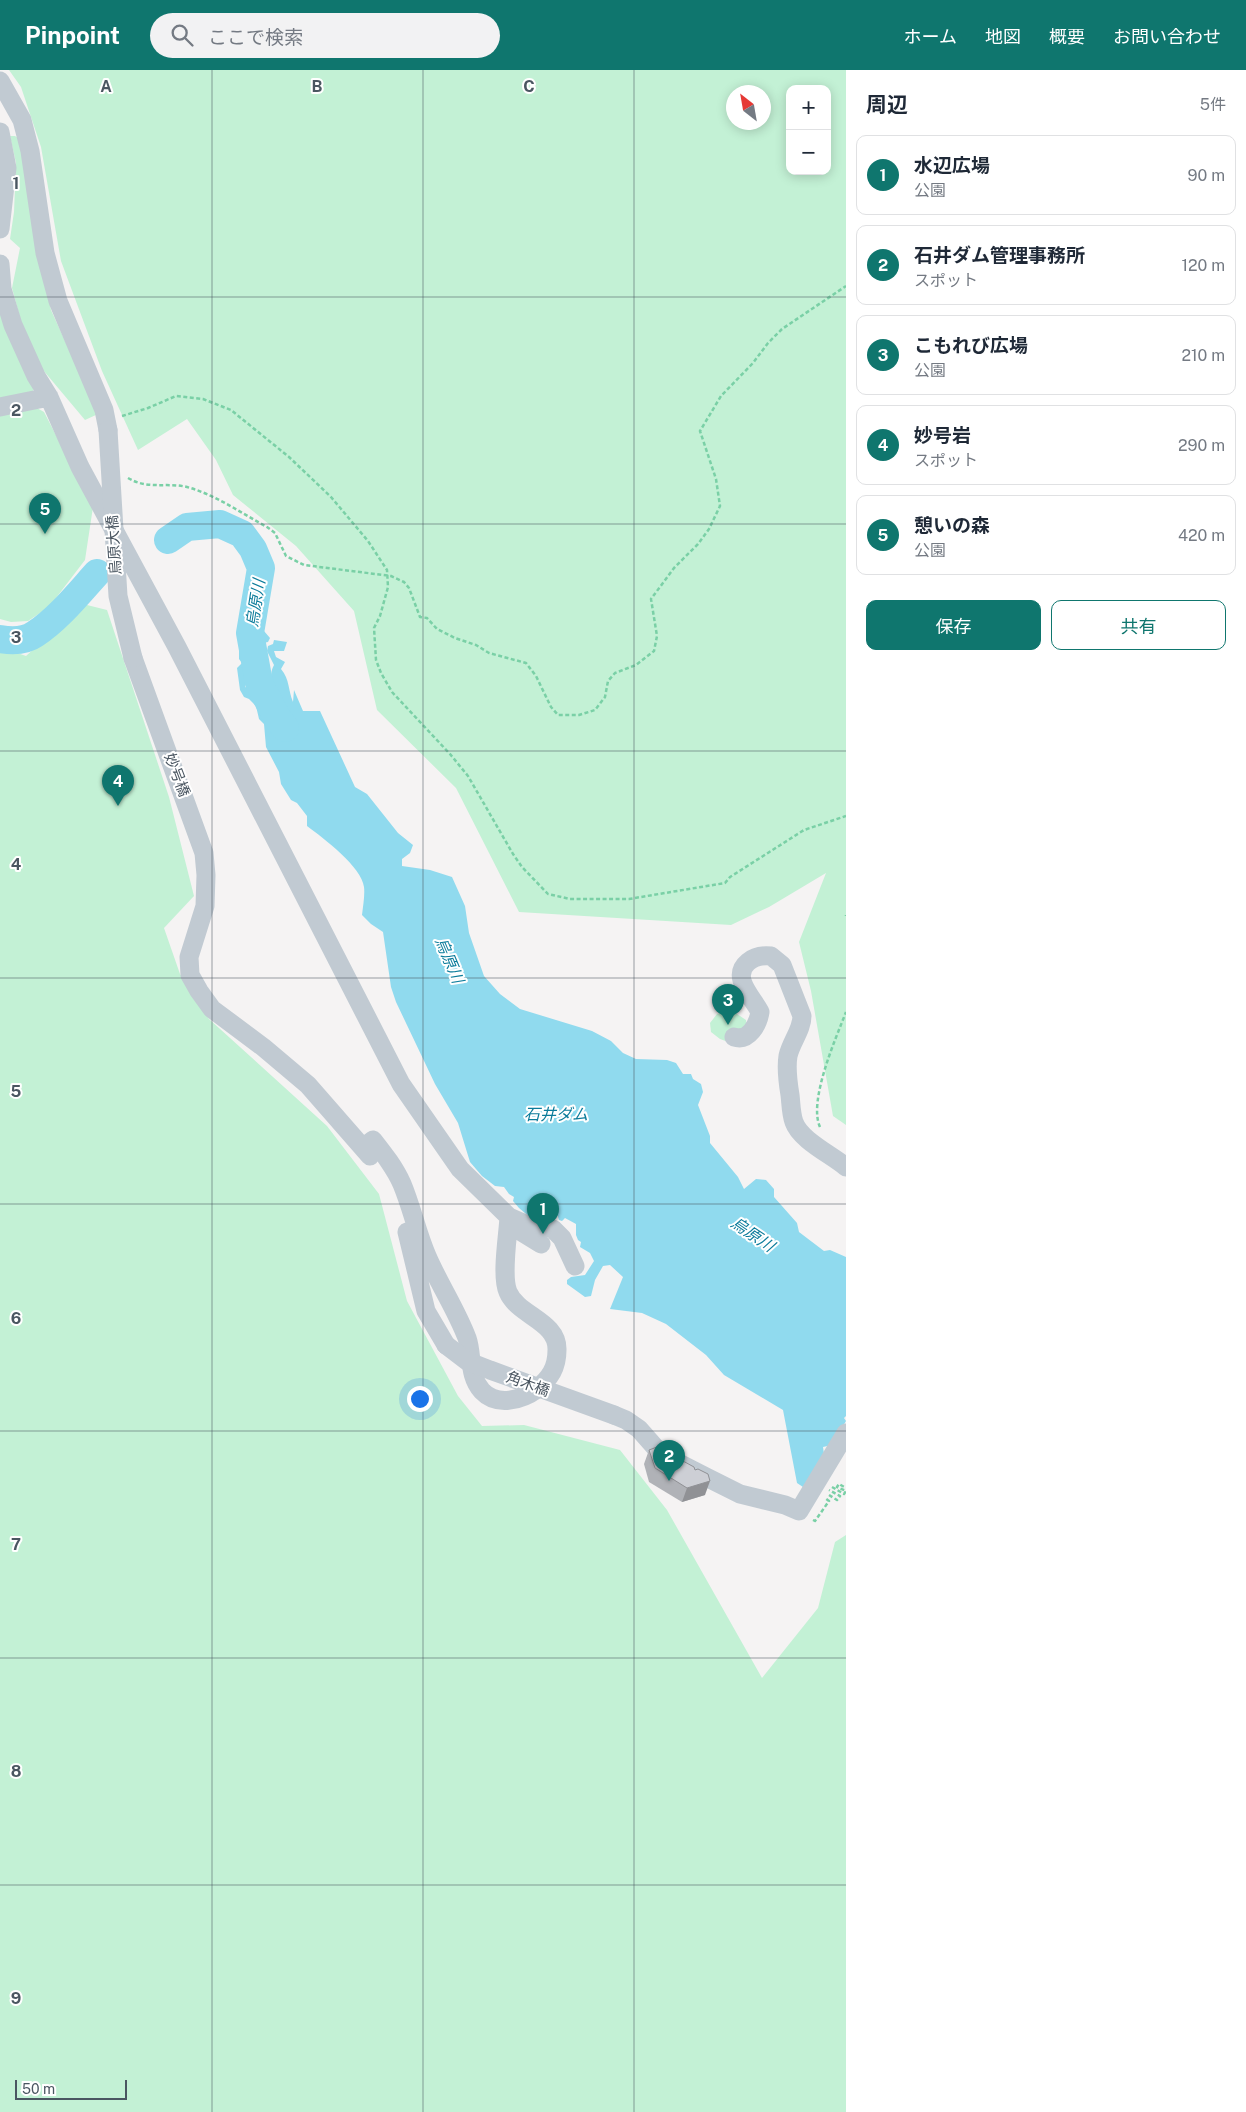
<!DOCTYPE html>
<html lang="ja">
<head>
<meta charset="utf-8">
<style>
	body { margin:0; font-family:"Public Sans","Noto Sans JP",sans-serif; background:#f2f2f3; color:#1f2937 }
	.controls { position:absolute; right:15px; top:15px; display:grid; overflow:hidden; border-radius:10px; box-shadow:0 2px 12px #0003 }
	.controls button { width:45px; height:45px; display:grid; place-items:center; padding:0; border:0; border-bottom:1px solid #e0e1e3; background:#fff; color:#1f2937; font:25px sans-serif }
	.compass { position:absolute; left:726px; top:15px; width:45px; height:45px; border-radius:50%; background:#fff; box-shadow:0 2px 12px #0003; rotate:329deg }
	.scale { position:absolute; left:15px; bottom:12px; width:112px; box-sizing:border-box; padding-left:5px; border:2px solid #4a5661; border-top:0; font-size:14px; line-height:18px; white-space:nowrap; color:#4a5661; -webkit-text-stroke:4px #fff; paint-order:stroke }
	.you { position:absolute; left:419px; top:1328px; width:18px; height:18px; margin:-12px; border:4px solid #fff; border-radius:50%; background:#1a73e8; box-shadow:0 0 0 8px #1a73e833 }
	.badge { display:grid; place-items:center; width:32px; height:32px; border-radius:50%; background:#0f766e; color:#fff; font-size:16px; font-weight:700 }
	.pin { position:absolute; translate:-50% -41px; filter:drop-shadow(0 1px 2px #0008) }
	.pin::after { content:''; position:absolute; top:26px; width:18px; height:15px; background:inherit; clip-path:polygon(0 0,100% 0,50% 100%) }
	.list { margin:0; padding:0; list-style:none }
	h2 { display:flex; justify-content:space-between; align-items:center; height:65px; margin:0; padding:0 20px; font-size:21px }
	h2 small { font-size:16px; font-weight:400; color:#747a83 }
	.list li { display:grid; grid-template-columns:32px 1fr auto; gap:15px; align-items:center; box-sizing:border-box; height:80px; margin:0 10px 10px; padding:0 10px; border:1px solid #e0e1e3; border-radius:10px }
	.list b { display:block; font-size:19px; white-space:nowrap }
	.list p { margin:0; font-size:16px; white-space:nowrap; color:#747a83 }
	.list em { font-size:16px; font-style:normal; color:#747a83 }
	.actions { display:flex; gap:10px; padding:15px 20px }
	.actions a { flex:1; padding:11px 0; border:1px solid #0f766e; border-radius:10px; text-align:center; font-size:18px; color:#0f766e }
	.actions .main { background:#0f766e; color:#fff }
	.icon { flex:none; width:28px; height:28px; fill:none; stroke:currentColor; stroke-width:2; stroke-linecap:round; stroke-linejoin:round }
	.map { position:relative; flex:none; width:846px; height:2042px; overflow:hidden }
	header { display:flex; align-items:center; gap:30px; box-sizing:border-box; height:70px; padding:0 25px; background:#0f766e; color:#fff }
	header strong { font-size:24px }
	nav { display:flex; gap:28px; margin-inline-start:auto; font-size:18px }
	.search { width:350px; height:45px; background:#f2f2f3; display:flex; align-items:center; gap:12px; box-sizing:border-box; padding:0 18px; border-radius:28px; color:#747a83; font-size:19px }
	main { display:flex }
	aside { flex:1; background:#fff }
	.map>svg:first-child { display:block }
	.green { fill:#c3f1d5; fill-rule:evenodd }
	.water { fill:#90daee }
	.lines { fill:none; stroke-linecap:round; stroke-linejoin:round }
	.river { stroke:#90daee; stroke-width:28 }
	.path { stroke:#7ad0a6; stroke-width:2.5; stroke-dasharray:4 2.5; stroke-linecap:butt }
	.minor { stroke:#c1cad2; stroke-width:19 }
	.minor-bridge { stroke:#c1cad2; stroke-width:19 }
	.wall { fill:#b0b2b7 }
	.shaded-wall { fill:#909195 }
	.building { fill:#cdcfd5; stroke:#909195 }
	.grid { fill:none; stroke:#4a5661; stroke-width:1; stroke-opacity:0.55 }
	.labels { text-anchor:middle; stroke-width:4; stroke-linejoin:round; paint-order:stroke }
	.street-label { font-size:15px; fill:#4a5661; stroke:#fff }
	.water-label { font-size:16px; font-style:italic; fill:#0c7c9b; stroke:#fff }
	.grid-label { font-size:16px; text-anchor:middle; font-weight:bold; fill:#4a5661; stroke:#fff; stroke-width:4; stroke-linejoin:round; paint-order:stroke }
</style>
</head>
<body>
<header>
<strong>Pinpoint</strong>
<div class="search"><svg class="icon" aria-label="search" viewBox="0 0 24 24"><circle cx="10" cy="10" r="6"/><path d="M15 15l6 6"/></svg>ここで検索</div>
<nav><a>ホーム</a><a>地図</a><a>概要</a><a>お問い合わせ</a></nav>
</header>
<main>
<div class="map">
<svg width="846" height="2042" viewBox="0 0 846 2042">
	<rect width="100%" height="100%" fill="#f5f3f3"/>
	<!-- green -->
	<path class="green" d="M9 0H846V1055L833 1046 811 921 799 872 826 803 769 837 731 855 519 842 456 718 377 640 354 541 296 476 233 425 216 390 187 349 138 380 102 301 61 191 41 77 21 17ZM790 19H827V101H790ZM734 22H764V52H734Z
		M10 66H15L21 70 40 189 51 240 98 344 85 350 38 294 22 255 12 218 20 178 10 169 14 142 16 93Z
		M0 234 34 318 31 325 0 330Z
		M37 338 44 342 93 437 85 490 49 537 28 551 11 552 0 549V342Z
		M83 534 107 540 169 727 194 826 164 858 180 904 209 949 327 1056 379 1124 407 1231 458 1326 482 1356 524 1355 620 1380 667 1440 762 1608 818 1538 835 1472 846 1465V2042H0V577L26 586Z
		M731 940 746 950 747 958 731 973 720 969 711 962 710 953 717 944Z"/>
	<!-- water -->
	<path class="water" d="M257 560 264 561 270 568 268 572 259 574 264 579 262 584 257 583 249 576 250 582 245 592 249 600 245 617 248 618C250 610 252 595 256 590L269 611 258 624 273 628C273 616 268 606 274 595L267 581 268 576 273 574 274 570 287 572 284 581H274L276 587 285 592 281 599C290 610 288 620 293 632L294 620 303 641H320L355 717 367 724 398 763 413 775 410 783 402 789V796L430 800 452 807 465 836 469 863 484 906 500 924 520 939 592 961 611 971 623 983 636 989 667 990 676 993 683 1004H691L693 1009 701 1014 703 1022 698 1035 710 1066V1073L738 1107 744 1119 756 1109 766 1110 774 1119V1127L797 1153 799 1162 824 1181 830 1180 846 1187V1346L844 1348 846 1351 832 1375 823 1377 824 1384 806 1419 797 1413 783 1340 724 1305 706 1285 666 1254 642 1243 610 1239 623 1207 610 1195 603 1196 595 1210 591 1226 585 1227 567 1214V1210L571 1207 585 1205 594 1191 590 1183 580 1177 581 1172 578 1170 576 1165V1154L565 1148 562 1151 559 1150 557 1144 540 1150 538 1154 519 1138 513 1131 514 1127 509 1124 504 1117 495 1116 482 1106 470 1092 458 1053 435 1014 396 932 391 917 383 862 371 854 362 845C363 836 365 825 364 817 362 797 323 768 307 756V746L297 733 291 730 281 714 279 702 266 677 264 654 259 649 256 636 249 629 244 627 240 620 237 598 242 593 239 589V578L243 574 241 571 242 569 244 570 246 568 245 565 254 569 255 562Z"/>
	<g class="lines">
		<!-- river -->
		<path class="river" d="M168 470 187 457 220 454 242 464 253 479 261 498 250 563 259 613 276 646 285 658
			M0 569C11 571 25 571 35 564 58 549 78 524 97 503"/>
		<!-- path -->
		<path class="path" d="M122 346 148 338 176 326 203 329 231 340 289 387 331 427 368 471 387 500 388 517 380 546 374 558 376 590 381 603 392 622 450 684 468 706 513 784 522 797 548 824 570 829H629L725 813 730 807 804 760 846 746
			M128 408C148 420 166 412 187 417 216 425 241 443 267 457L275 463 286 486 304 495 391 506 404 512 409 518 420 547 427 548 437 559 455 568 476 575 489 583 526 593 536 606 551 637 558 645H579L595 640 605 627 608 611 615 603 636 595 654 581 657 566 651 529 674 498 698 474 709 459 720 436 716 409 700 361 721 326 753 293 768 273 782 259 846 216
			M846 845V846
			M820 1057C808 1031 836 968 846 942
			M832 1417 844 1424 846 1421 837 1417 839 1414 846 1418
			M829 1425 837 1430 840 1426 829 1420
			M813 1450 815 1451 829 1431 825 1428"/>
		<!-- minor -->
		<path class="minor" d="M0 11 22 50 30 81 45 183 58 231 104 340 108 360
			M0 62 7 98 0 159
			M0 194 2 219 13 255 36 306 49 327 80 397 177 577 401 1014 460 1099 509 1147C508 1166 501 1206 508 1222 518 1246 558 1251 557 1280 557 1298 550 1308 537 1319 522 1330 497 1337 482 1321 468 1306 473 1285 467 1268 456 1239 439 1214 427 1186 417 1163 412 1138 402 1114 395 1098 384 1084 373 1070L364 1077
			M0 337 49 327
			M133 588 204 783 206 805 205 836 189 887 190 905 199 921 212 939 263 977 308 1015 370 1086
			M734 967C749 972 758 954 760 942 753 928 730 907 748 892 755 886 762 885 771 886L782 895 802 946C802 960 791 972 788 986 786 998 788 1013 790 1025 791 1033 791 1044 794 1052 800 1070 832 1085 846 1097
			M509 1147 534 1158 547 1157 553 1159 562 1168 575 1196
			M515 1158 541 1174
			M407 1162 426 1241 446 1275
			M614 1345 626 1350 639 1359 661 1384 706 1407 740 1424 785 1435 799 1441 846 1363"/>
		<!-- minor-bridge -->
		<path class="minor-bridge" d="M108 360 118 526 133 588
			M446 1275 467 1291 490 1300 614 1345"/>
	</g>
	<!-- wall -->
	<path class="wall" d="M649 1380 667 1385 695 1400 705 1425 682 1432 649 1412 644 1394Z"/>
	<!-- shaded-wall -->
	<path class="shaded-wall" d="M710 1411 705 1425 682 1432 687 1418Z"/>
	<!-- building -->
	<path class="building" d="M657 1377 667 1385 669 1384 680 1390 681 1392 683 1391 694 1397 695 1400 698 1399 708 1404 710 1411 687 1418 655 1398 649 1380Z"/>
	<!-- grid -->
	<path class="grid" d="M212 0V2042M423 0V2042M634 0V2042M0 227H846M0 454H846M0 681H846M0 908H846M0 1134H846M0 1361H846M0 1588H846M0 1815H846"/>
	<g class="labels">
		<!-- street labels -->
		<g class="street-label">
			<text transform="translate(114 475) rotate(-94)" y="5">烏原大橋</text>
			<text transform="translate(177 705) rotate(69)" y="5">妙号橋</text>
			<text transform="translate(528 1314) rotate(20)" y="5">角木橋</text>
		</g>
		<!-- water labels -->
		<g class="water-label">
			<text transform="translate(255 533) rotate(-81)" y="6">烏原川</text>
			<text transform="translate(450 890) rotate(67)" y="6">烏原川</text>
			<text x="556" y="1050">石井ダム</text>
			<text transform="translate(753 1164) rotate(34)" y="6">烏原川</text>
		</g>
	</g>
	<g class="grid-label">
		<text x="106" y="22">A</text>
		<text x="317" y="22">B</text>
		<text x="529" y="22">C</text>
		<text x="16" y="119">1</text>
		<text x="16" y="346">2</text>
		<text x="16" y="573">3</text>
		<text x="16" y="800">4</text>
		<text x="16" y="1027">5</text>
		<text x="16" y="1254">6</text>
		<text x="16" y="1480">7</text>
		<text x="16" y="1707">8</text>
		<text x="16" y="1934">9</text>
	</g>
</svg>
<div class="controls">
<button>+</button>
<button>−</button>
</div>
<svg class="compass" viewBox="-18 -18 36 36"><path d="M0-13l5 13h-10z" fill="#e53935"/><path d="M0 13l5-13h-10z" fill="#747a83"/></svg>
<div class="scale">50 m</div>
<div class="you"></div>
<div class="pin badge" style="left:543px;top:1164px">1</div>
<div class="pin badge" style="left:669px;top:1411px">2</div>
<div class="pin badge" style="left:728px;top:955px">3</div>
<div class="pin badge" style="left:118px;top:736px">4</div>
<div class="pin badge" style="left:45px;top:464px">5</div>
</div>
<aside>
<h2>周辺<small>5件</small></h2>
<ul class="list">
<li><span class="badge">1</span><div><b>水辺広場</b><p>公園</p></div><em>90 m</em></li>
<li><span class="badge">2</span><div><b>石井ダム管理事務所</b><p>スポット</p></div><em>120 m</em></li>
<li><span class="badge">3</span><div><b>こもれび広場</b><p>公園</p></div><em>210 m</em></li>
<li><span class="badge">4</span><div><b>妙号岩</b><p>スポット</p></div><em>290 m</em></li>
<li><span class="badge">5</span><div><b>憩いの森</b><p>公園</p></div><em>420 m</em></li>
</ul>
<div class="actions"><a class="main">保存</a><a>共有</a></div>
</aside>
</main>
</body>
</html>
